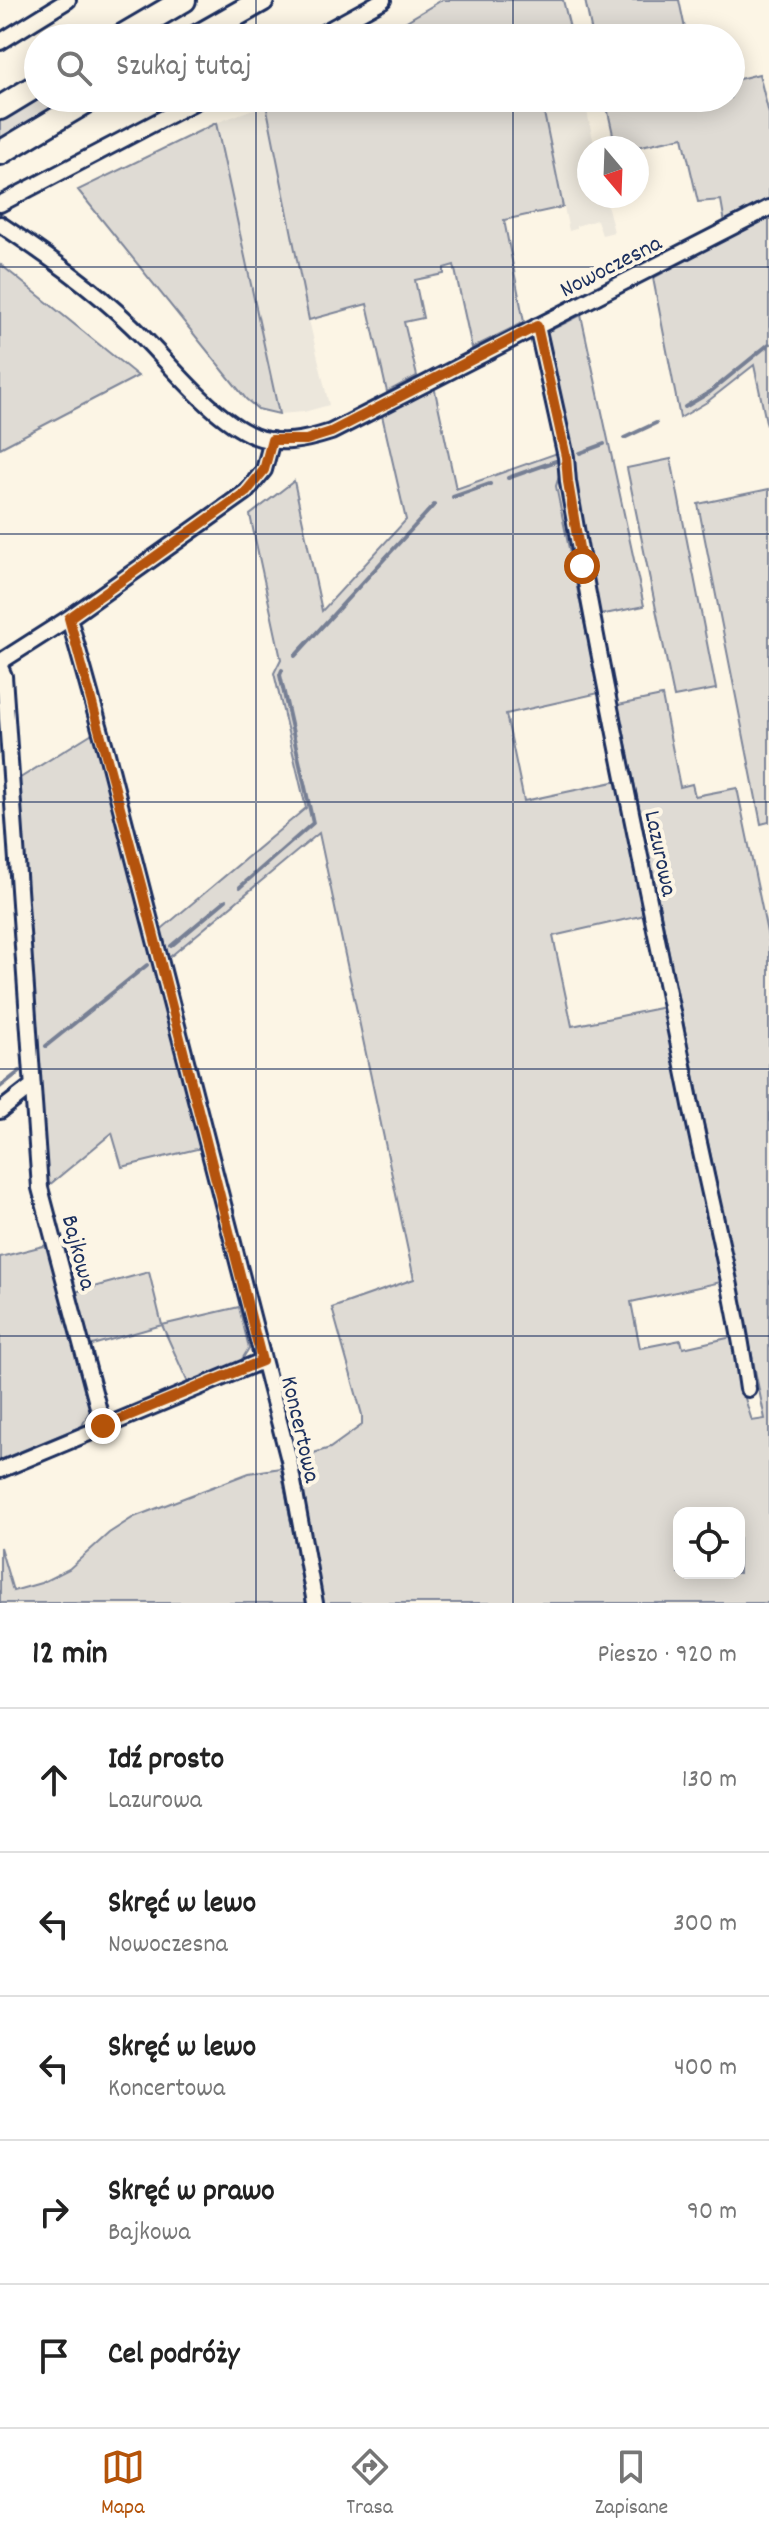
<!DOCTYPE html>
<html lang="pl">
<head>
<meta charset="utf-8">
<style>
	body { margin:0; font-family:Dekko,sans-serif; background:#f6f6f6; color:#222 }
	.controls { position:absolute; right:24px; bottom:24px; display:grid; overflow:hidden; border-radius:16px; box-shadow:0 4px 20px #0003 }
	.controls button { width:72px; height:72px; display:grid; place-items:center; padding:0; border:0; border-bottom:2px solid #e0e0e0; background:#fff; color:#222; font:40px sans-serif }
	.compass { position:absolute; left:577px; top:136px; width:72px; height:72px; border-radius:50%; background:#fff; box-shadow:0 4px 20px #0003; rotate:161deg }
	.stop { position:absolute; width:24px; height:24px; margin:-18px; border:6px solid #b45309; border-radius:50%; background:#fff }
	.stop.end { background:#b45309; border-color:#fff; box-shadow:0 2px 8px #0008 }
	.list { margin:0; padding:0; list-style:none }
	h2 { display:flex; justify-content:space-between; align-items:center; height:104px; margin:0; padding:0 32px; font-size:34px }
	h2 small { font-size:26px; font-weight:400; color:#767676 }
	.list li { display:grid; grid-template-columns:52px 1fr auto; gap:24px; align-items:center; box-sizing:border-box; height:144px; padding:0 32px; border-top:2px solid #e0e0e0 }
	.list b { display:block; font-size:30px; white-space:nowrap }
	.list p { margin:0; font-size:26px; white-space:nowrap; color:#767676 }
	.list em { font-size:26px; font-style:normal; color:#767676 }
	.icon { flex:none; width:44px; height:44px; fill:none; stroke:currentColor; stroke-width:2; stroke-linecap:round; stroke-linejoin:round }
	.map { position:relative; flex:none; width:769px; height:1603px; overflow:hidden }
	.search { position:absolute; background:#fff; box-shadow:0 4px 20px #0003; left:24px; right:24px; top:24px; height:88px; display:flex; align-items:center; gap:20px; box-sizing:border-box; padding:0 28px; border-radius:44px; color:#767676; font-size:30px }
	.sheet { height:824px; background:#fff }
	nav { display:flex; justify-content:space-around; align-items:center; box-sizing:border-box; height:112px; border-top:2px solid #e0e0e0; background:#fff; font-size:22px; color:#767676 }
	nav a { display:grid; justify-items:center; gap:4px }
	nav .on { color:#b45309 }
	.map>svg:first-child { display:block }
	.built { fill:#ece7dc }
	.green { fill:#dfdbd4; stroke:#7d8599; stroke-width:2; fill-rule:evenodd }
	.lines { fill:none; stroke-linecap:round; stroke-linejoin:round }
	.stream { stroke:#767f94; stroke-width:4 }
	.minor-casing { stroke:#1b2f5e; stroke-width:20 }
	.highway-casing { stroke:#1b2f5e; stroke-width:28 }
	.minor { stroke:#fcf5e5; stroke-width:14 }
	.highway { stroke:#fcf5e5; stroke-width:22 }
	.route { stroke:#b45309; stroke-width:10 }
	.grid { fill:none; stroke:#1b2f5e; stroke-width:2; stroke-opacity:0.55 }
	.labels { text-anchor:middle; stroke-width:8; stroke-linejoin:round; paint-order:stroke }
	.street-label { font-size:24px; fill:#1b2f5e; stroke:#fcf5e5 }
</style>
</head>
<body>
<div class="map">
<svg width="769" height="1603" viewBox="0 0 769 1603">
	<rect width="100%" height="100%" fill="#fcf5e5"/>
	<filter id="ink" filterUnits="userSpaceOnUse"><feTurbulence type="fractalNoise" baseFrequency=".0125" numOctaves="2"/><feDisplacementMap in="SourceGraphic" scale="16" xChannelSelector="R" yChannelSelector="G"/><feConvolveMatrix kernelMatrix="1 2 1 2 8 2 1 2 1" color-interpolation-filters="sRGB"/></filter>
	<g filter="url(#ink)">
		<!-- built -->
		<path class="built" d="M541 98H584L595 148H589V196H605L614 232 602 235 597 220 576 226V229L569 231Z
			M266 104 309 320 329 405 304 412 279 414 216 123Z"/>
		<!-- green -->
		<path class="green" d="M442 0H563L570 28 530 38H378Z
			M585 0H679L687 38H593Z
			M759 74 769 114V200L725 223 721 200 698 202 683 137 632 148H616L605 98H731V81Z
			M38 95V98H77L0 144V118Z
			M275 98H541L563 207 504 220 524 322 472 348 454 265 444 268V274L415 280 423 318 404 322 417 376 387 392 367 304 309 320 266 104Z
			M216 123 279 414 258 409 246 399 78 190Z
			M769 216V436L754 365 707 402 680 418 653 278Z
			M0 264 138 376 0 448Z
			M581 315 644 606 600 615 571 476 572 449 547 332Z
			M434 386 456 489 560 452 562 466 556 486 599 693 506 714 524 801 618 781 645 915 553 936 572 1026 665 1007 721 1282 631 1302 640 1348 681 1340 683 1348 732 1337 744 1395 752 1421 765 1419 618 705 662 696 680 787 692 784 695 796 737 788 769 942V1603H320L294 1459 330 1448 362 1425V1415L332 1308 414 1279 319 833 165 961 158 932 306 808 274 673 281 659 250 515 294 481 322 611 406 520 381 411ZM679 1513H739V1573H679Z
			M671 459 716 689 674 697 627 468Z
			M769 489V822L761 824 698 504Z
			M94 732 201 1148 122 1167 112 1133 48 1186 17 780Z
			M47 1245 90 1410 82 1426 0 1460V1257Z
			M149 1272 162 1325 239 1307 249 1348 241 1361 188 1383 162 1325 89 1346 75 1292Z
			M281 1468 306 1603H0V1547L13 1591 41 1583 69 1569 109 1533 134 1517 249 1473Z"/>
		<g class="lines">
			<!-- stream -->
			<path class="stream" d="M685 407 710 392 769 344
				M624 438 656 423
				M580 453 604 444
				M508 478 556 461
				M453 497 490 484
				M295 656 434 505
				M240 887 313 823 280 675 282 670
				M171 946 226 900
				M46 1046 147 965
				M0 1087 20 1071"/>
			<!-- minor casing -->
			<g class="minor-casing">
				<path id="minor" d="M314 38 383 0
					M0 42 68 0
					M0 204 202 98
					M0 224C46 255 91 286 131 325 166 358 209 417 254 436 280 446 306 440 331 432L769 208
					M537 326 566 457 568 482C604 693 650 901 692 1110 711 1203 735 1295 748 1389
					M69 618 107 754 289 1460 315 1603
					M0 662 69 618 246 492 264 470 272 440
					M0 667 4 676 40 1188 103 1426
					M0 1111 32 1086
					M0 1470 262 1361"/>
			</g>
			<!-- highway casing -->
			<g class="highway-casing">
				<path id="highway" d="M119 38 184 0
					M195 38 262 0
					M0 108 38 85
					M0 153 92 98"/>
			</g>
			<!-- minor -->
			<use href="#minor" class="minor"/>
			<!-- highway -->
			<use href="#highway" class="highway"/>
		</g>
	</g>
	<g class="lines" filter="url(#ink)">
		<!-- route -->
		<path class="route" d="M103 1426 262 1361 141 885 69 618 246 492 264 470 272 440H306L331 432 537 326 566 457 568 482 582 566"/>
	</g>
	<!-- grid -->
	<path class="grid" d="M256 0V38M513 0V38M256 98V1603M513 98V1603M0 267H769M0 534H769M0 802H769M0 1069H769M0 1336H769"/>
	<g class="labels">
		<!-- street labels -->
		<g class="street-label">
			<text transform="translate(610 265) rotate(-27)" y="8">Nowoczesna</text>
			<text transform="translate(662 853) rotate(78)" y="8">Lazurowa</text>
			<text transform="translate(80 1252) rotate(75)" y="8">Bajkowa</text>
			<text transform="translate(302 1429) rotate(77)" y="8">Koncertowa</text>
		</g>
	</g>
</svg>
<div class="controls">
<button><svg class="icon" aria-label="locate" viewBox="0 0 24 24"><circle cx="12" cy="12" r="6"/><path d="M12 2v4M12 18v4M2 12h4M18 12h4"/></svg></button>
</div>
<svg class="compass" viewBox="-18 -18 36 36"><path d="M0-13l5 13h-10z" fill="#e53935"/><path d="M0 13l5-13h-10z" fill="#767676"/></svg>
<div class="stop" style="left:582px;top:566px"></div>
<div class="stop end" style="left:103px;top:1426px"></div>
<div class="search"><svg class="icon" aria-label="search" viewBox="0 0 24 24"><circle cx="10" cy="10" r="6"/><path d="M15 15l6 6"/></svg>Szukaj tutaj</div>
</div>
<section class="sheet">
<h2>12 min<small>Pieszo · 920 m</small></h2>
<ul class="list">
<li><svg class="icon" aria-label="ahead" viewBox="0 0 24 24"><path d="M12 20V5M6 11l6-6 6 6"/></svg><div><b>Idź prosto</b><p>Lazurowa</p></div><em>130 m</em></li>
<li><svg class="icon" aria-label="left" viewBox="0 0 24 24"><path d="M17 20v-9H6M10 6l-5 5 5 5"/></svg><div><b>Skręć w lewo</b><p>Nowoczesna</p></div><em>300 m</em></li>
<li><svg class="icon" aria-label="left" viewBox="0 0 24 24"><path d="M17 20v-9H6M10 6l-5 5 5 5"/></svg><div><b>Skręć w lewo</b><p>Koncertowa</p></div><em>400 m</em></li>
<li><svg class="icon" aria-label="right" viewBox="0 0 24 24"><path d="M7 20v-9h11M14 6l5 5-5 5"/></svg><div><b>Skręć w prawo</b><p>Bajkowa</p></div><em>90 m</em></li>
<li><svg class="icon" aria-label="arrive" viewBox="0 0 24 24"><path d="M6 21V4h12l-3 4 3 4H6"/></svg><div><b>Cel podróży</b></div></li>
</ul>
</section>
<nav>
<a class="on"><svg class="icon" aria-label="map" viewBox="0 0 24 24"><path d="M3 6l6-2 6 2 6-2v14l-6 2-6-2-6 2zM9 4v14M15 6v14"/></svg>Mapa</a>
<a><svg class="icon" aria-label="directions" viewBox="0 0 24 24"><path d="M12 3l9 9-9 9-9-9zM9 14v-3h6M13 9l2 2-2 2"/></svg>Trasa</a>
<a><svg class="icon" aria-label="saved" viewBox="0 0 24 24"><path d="M7 4h10v16l-5-4-5 4z"/></svg>Zapisane</a>
</nav>
</body>
</html>
